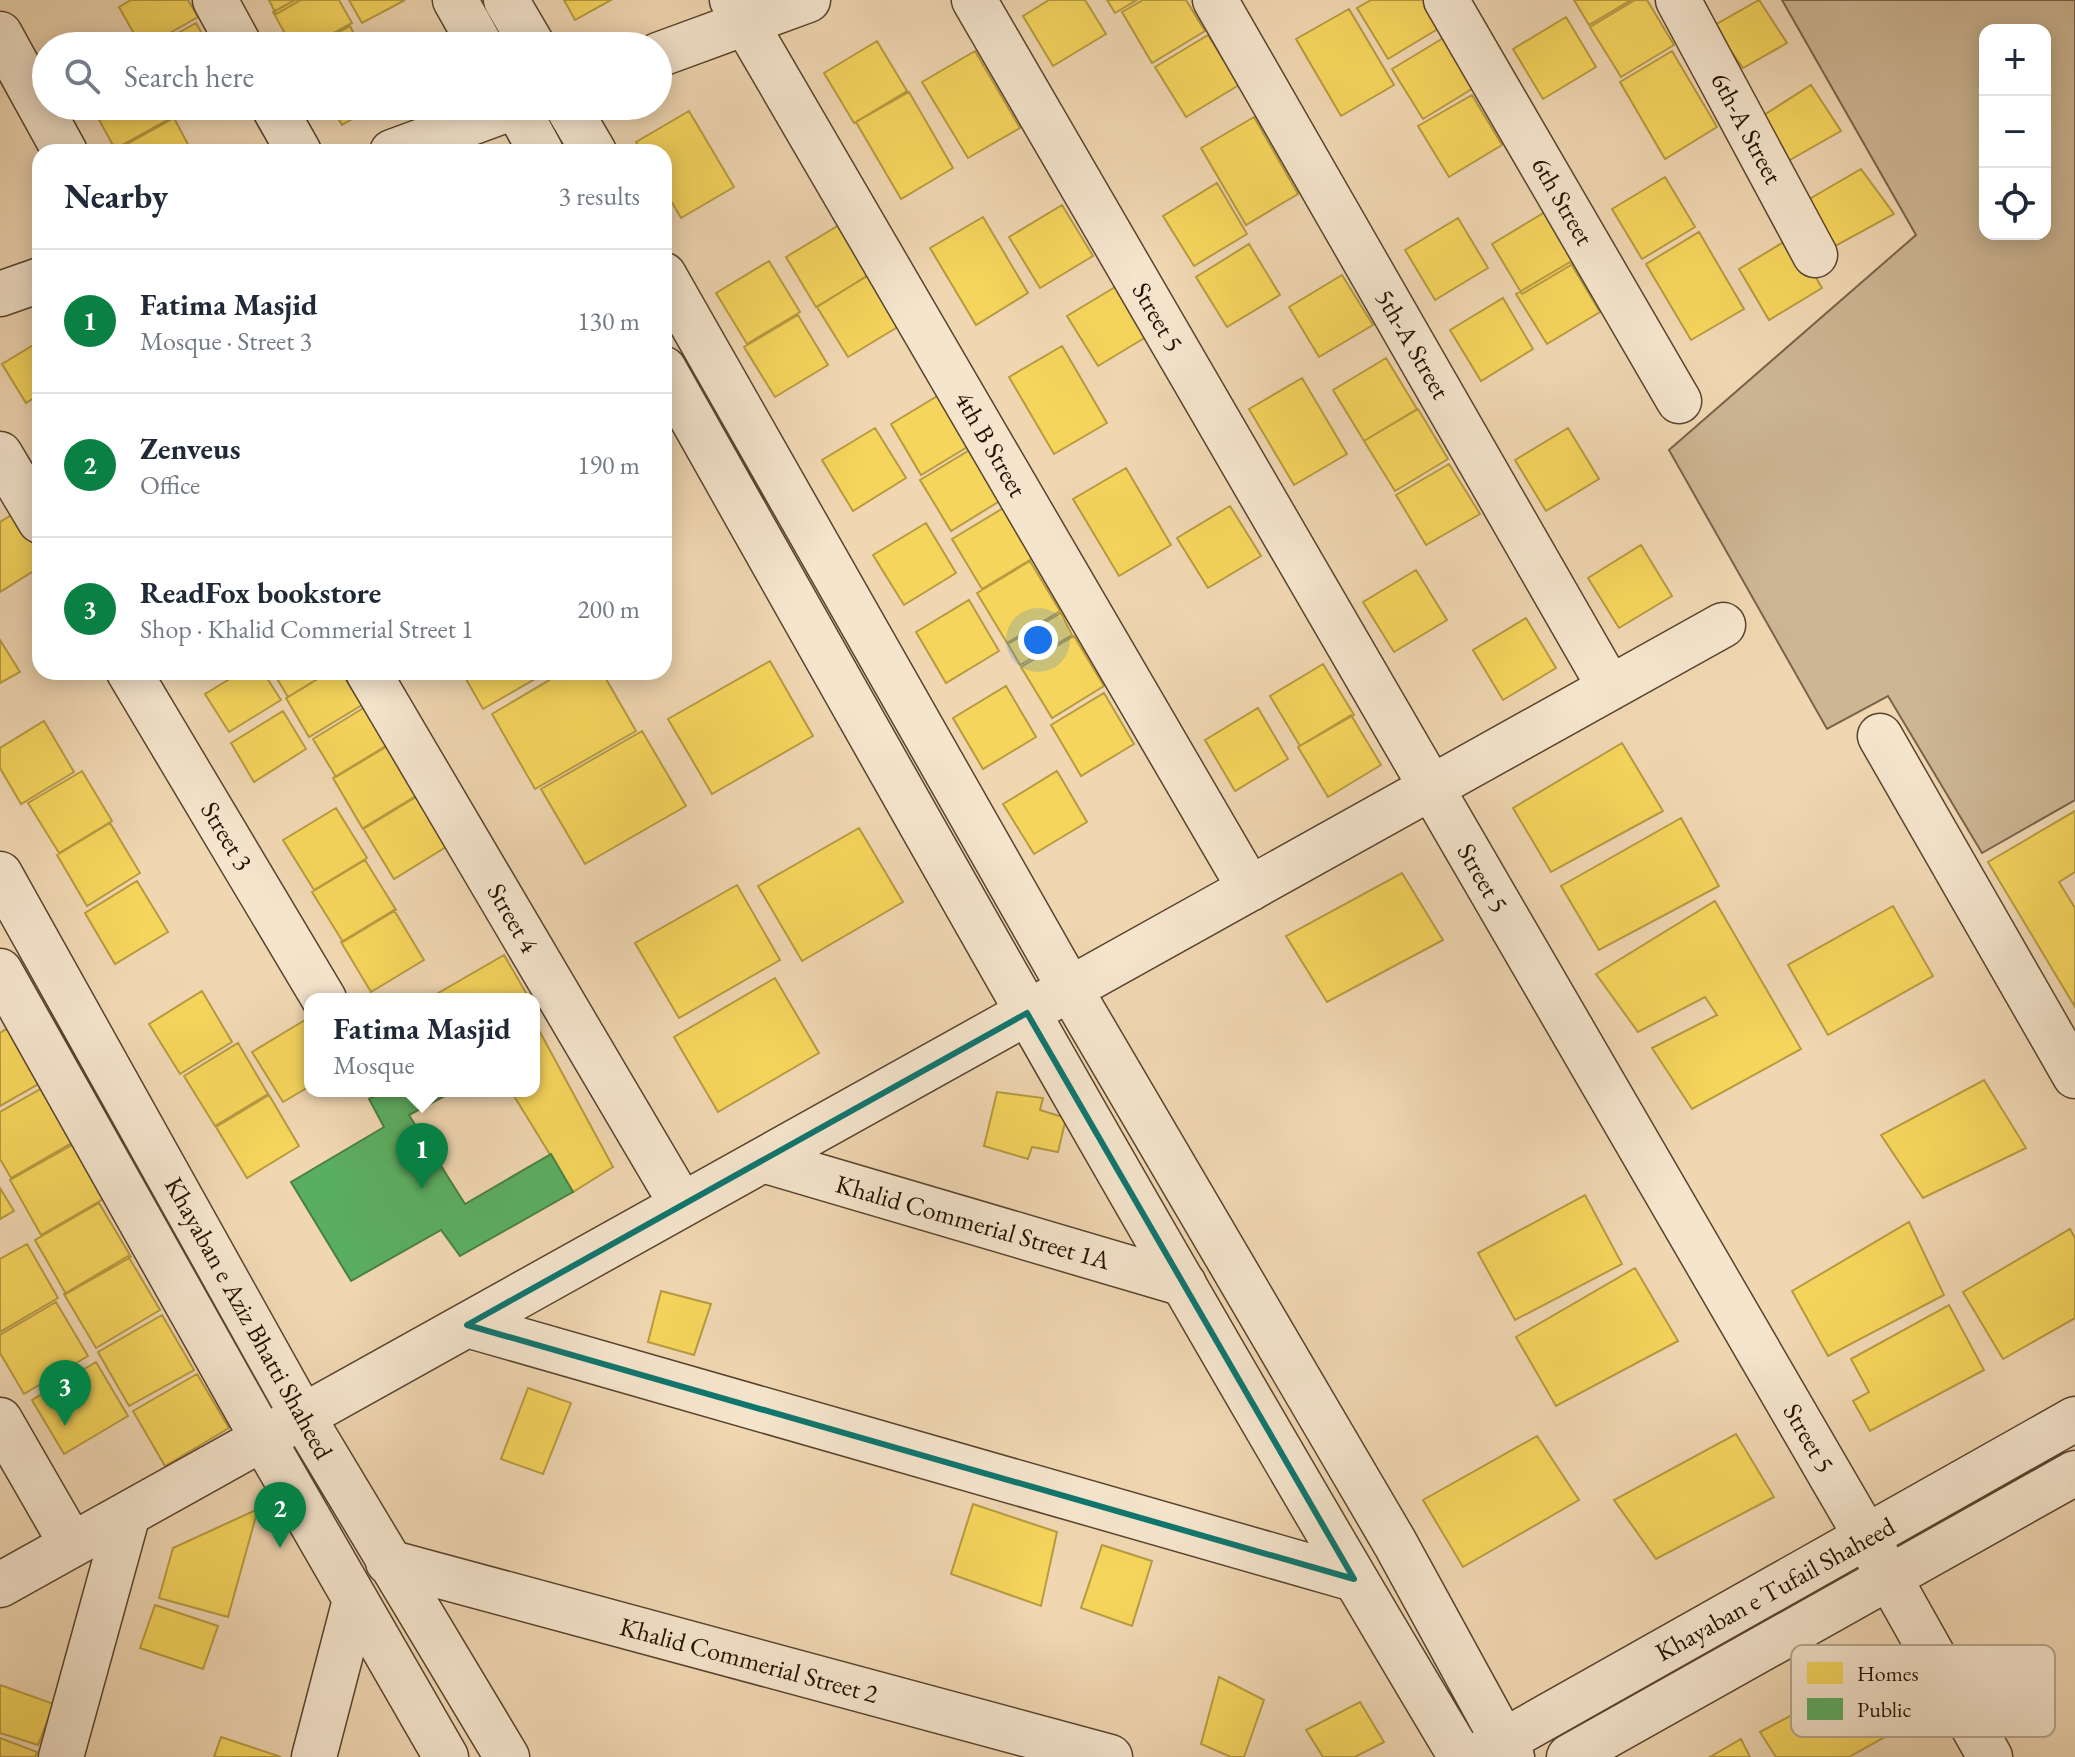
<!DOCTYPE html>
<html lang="en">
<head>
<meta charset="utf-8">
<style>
	body { margin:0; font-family:"EB Garamond",serif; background:#f6f6f7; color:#1f2937 }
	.controls { position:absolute; right:24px; top:24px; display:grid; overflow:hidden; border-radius:16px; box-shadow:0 4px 20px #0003 }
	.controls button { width:72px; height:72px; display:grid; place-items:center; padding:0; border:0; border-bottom:2px solid #e0e1e3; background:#fff; color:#1f2937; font:40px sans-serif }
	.you { position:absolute; left:1038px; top:640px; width:28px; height:28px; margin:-20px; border:6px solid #fff; border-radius:50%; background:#1a73e8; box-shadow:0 0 0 12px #1a73e833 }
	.badge { display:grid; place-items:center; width:52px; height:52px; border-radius:50%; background:#0b8043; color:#fff; font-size:26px; font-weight:700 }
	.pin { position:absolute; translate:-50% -66px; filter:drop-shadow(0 2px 4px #0008) }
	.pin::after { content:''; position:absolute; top:42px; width:28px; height:24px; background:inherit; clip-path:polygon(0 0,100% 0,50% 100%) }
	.popup { position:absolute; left:304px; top:993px; width:236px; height:104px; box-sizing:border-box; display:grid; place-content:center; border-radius:16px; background:#fff; filter:drop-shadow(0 2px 6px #0005); font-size:26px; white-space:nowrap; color:#747a83 }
	.popup b { font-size:30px; color:#1f2937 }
	.popup::after { content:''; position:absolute; left:50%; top:100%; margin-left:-16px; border:16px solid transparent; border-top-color:#fff }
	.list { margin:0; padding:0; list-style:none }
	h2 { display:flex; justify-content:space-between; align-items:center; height:104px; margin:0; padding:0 32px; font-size:34px }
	h2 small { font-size:26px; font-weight:400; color:#747a83 }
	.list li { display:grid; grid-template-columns:52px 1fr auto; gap:24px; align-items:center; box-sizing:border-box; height:144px; padding:0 32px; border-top:2px solid #e0e1e3 }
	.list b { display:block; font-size:30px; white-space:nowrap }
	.list p { margin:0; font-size:26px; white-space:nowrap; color:#747a83 }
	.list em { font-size:26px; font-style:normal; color:#747a83 }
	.icon { flex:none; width:44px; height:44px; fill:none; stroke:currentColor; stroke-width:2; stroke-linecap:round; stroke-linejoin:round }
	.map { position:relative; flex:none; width:2075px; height:1757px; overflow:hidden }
	.search { position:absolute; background:#fff; box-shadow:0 4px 20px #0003; left:32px; top:32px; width:640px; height:88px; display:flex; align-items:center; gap:20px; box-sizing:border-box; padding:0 28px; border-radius:44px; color:#747a83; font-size:30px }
	.panel { position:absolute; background:#fff; box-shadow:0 4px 20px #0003; left:32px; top:144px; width:640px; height:536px; border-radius:24px }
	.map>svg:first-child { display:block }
	.green { fill:#cdb694; stroke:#79644a; stroke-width:2; fill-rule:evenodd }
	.homes { fill:#f6d55c; stroke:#b79b41; stroke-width:2 }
	.public { fill:#5aae61; stroke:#4a8044; stroke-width:2 }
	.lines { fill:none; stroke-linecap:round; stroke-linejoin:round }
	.minor-casing { stroke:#58442d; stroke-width:47 }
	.tertiary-casing { stroke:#58442d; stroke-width:47 }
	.minor { stroke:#f5e5cd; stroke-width:44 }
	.tertiary { stroke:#f5e5cd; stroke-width:44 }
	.marked { fill:none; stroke:#0f766e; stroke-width:6; stroke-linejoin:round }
	.labels { text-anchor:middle; stroke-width:8; stroke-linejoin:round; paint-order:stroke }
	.street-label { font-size:26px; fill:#251301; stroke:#f5e5cd }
	.key { fill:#f5e5cd; stroke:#b7a690; stroke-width:2 }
	.key-label { font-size:22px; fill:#251301 }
</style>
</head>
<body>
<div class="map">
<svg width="2075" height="1757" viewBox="0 0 2075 1757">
	<rect width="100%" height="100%" fill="#f0d7b2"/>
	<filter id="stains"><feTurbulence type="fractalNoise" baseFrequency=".0025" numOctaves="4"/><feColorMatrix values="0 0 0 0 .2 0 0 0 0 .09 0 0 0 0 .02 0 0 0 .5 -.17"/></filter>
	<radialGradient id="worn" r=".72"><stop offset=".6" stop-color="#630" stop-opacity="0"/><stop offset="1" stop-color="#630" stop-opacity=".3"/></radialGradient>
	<!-- green -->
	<path class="green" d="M1782 0H2075V800L1982 853 1888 696 1827 729 1669 450 1916 235ZM1985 30H2045V234H1985Z"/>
	<!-- homes -->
	<path class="homes" d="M131 0H188L198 17 147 46H141L119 7Z
		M269 0H301L276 14Z
		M295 0H339L352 23 310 46H292L273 12Z
		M349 0H405L362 23Z
		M564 0H611L575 20Z
		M1049 0H1085L1106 34 1053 66 1023 16Z
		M1107 0H1137L1115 13Z
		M1143 0H1186L1205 31 1152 63 1122 12Z
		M1371 0H1424L1441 27 1388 59 1357 8Z
		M1574 0H1631L1589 25Z
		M1635 0H1647L1674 45 1621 77 1590 27Z
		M1759 0 1787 43 1743 68 1713 26Z
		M1349 9 1394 85 1341 116 1296 39Z
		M1566 17 1596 67 1543 99 1513 49Z
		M196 23 209 46H155Z
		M350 26 360 46H313Z
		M120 35 126 46H100Z
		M1208 35 1239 85 1186 117 1155 67Z
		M1445 37 1475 87 1423 119 1392 69Z
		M877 41 907 91 854 123 824 73Z
		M975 51 1020 128 968 158 922 82Z
		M1672 51 1717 127 1665 159 1620 82Z
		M1811 85 1841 131 1781 165 1753 122Z
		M909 92 953 168 901 199 856 122Z
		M1472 95 1502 145 1449 177 1418 126Z
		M94 106H164L171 118 115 149 92 107Z
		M331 106H375L342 125Z
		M689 111 734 187 681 218 664 189V152H642L636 142Z
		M1254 117 1298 194 1246 225 1201 148Z
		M174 118 192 152H119L118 149Z
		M1861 169 1894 214 1828 250 1799 205Z
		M1665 177 1695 227 1642 259 1612 209Z
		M1217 183 1247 234 1194 266 1163 216Z
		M1062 205 1093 256 1040 288 1009 237Z
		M1545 212 1576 262 1522 294 1492 244Z
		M983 217 1028 293 976 325 930 248Z
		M1458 218 1488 268 1435 300 1405 250Z
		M839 225 869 275 816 307 786 257Z
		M1699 232 1744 309 1691 340 1646 264Z
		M1792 237 1822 288 1769 320 1739 269Z
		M1249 244 1280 295 1227 327 1196 277Z
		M769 261 800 312 747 344 716 293Z
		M1570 262 1600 312 1547 344 1516 294Z
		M870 274 901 325 848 357 817 307Z
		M1342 275 1373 325 1319 357 1289 307Z
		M1120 284 1151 334 1098 366 1067 316Z
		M1503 298 1533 349 1481 381 1450 330Z
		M798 315 828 365 775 397 744 347Z
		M40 341V394L26 403 2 364Z
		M1062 346 1107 423 1054 454 1009 377Z
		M1386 358 1417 409 1364 441 1333 390Z
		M1302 378 1347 454 1294 485 1249 409Z
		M944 392 974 443 921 475 891 424Z
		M1418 409 1448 459 1395 491 1364 441Z
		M875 428 906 478 853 511 822 460Z
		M1568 428 1599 479 1546 511 1515 460Z
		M973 448 1003 499 951 531 920 480Z
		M1449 464 1480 514 1426 545 1396 495Z
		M1126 468 1171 545 1119 576 1073 499Z
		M1230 506 1261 556 1208 588 1177 538Z
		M1005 507 1035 557 982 589 952 539Z
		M15 513 40 556V567L0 592V522Z
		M926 523 956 573 904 605 873 555Z
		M1641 545 1672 596 1619 628 1588 578Z
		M1030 561 1060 611 1007 643 977 593Z
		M1416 570 1447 620 1394 652 1363 602Z
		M969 600 999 651 946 683 916 632Z
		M1061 613 1072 635 1020 665 1008 644Z
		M1526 618 1556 668 1503 700 1473 650Z
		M1074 636 1104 686 1052 718 1021 667Z
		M0 640 20 672 0 683Z
		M770 661 813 736 712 794 668 719Z
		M1323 664 1354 715 1300 746 1270 696Z
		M241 672H263L281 700 229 732 205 694Z
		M273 672H329L288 697Z
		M329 672H341L362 705 309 737 286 698Z
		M462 672H547L483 709Z
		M563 672H602L636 731 535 789 492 714Z
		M1006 686 1036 737 983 769 953 718Z
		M1104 693 1134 744 1081 776 1051 725Z
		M365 707 389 745 336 777 313 739Z
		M1258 708 1288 759 1235 791 1205 740Z
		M283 711 306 749 254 782 231 743Z
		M1351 715 1381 765 1328 797 1298 747Z
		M44 721 74 772 21 804 0 768V748Z
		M642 731 686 806 585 864 541 789Z
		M1622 743 1663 811 1551 872 1513 808Z
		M386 746 416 797 363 829 333 778Z
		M82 771 112 821 59 853 28 803Z
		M1057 771 1087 822 1034 854 1003 804Z
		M416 796 446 847 394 879 363 828Z
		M336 808 367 858 314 890 283 840Z
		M2075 811V872L2059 882 2075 908V1007L1988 862Z
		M1681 818 1719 886 1599 950 1561 886Z
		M110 823 140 873 87 906 57 855Z
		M859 828 903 902 802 961 758 886Z
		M365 860 396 910 343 942 312 892Z
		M1402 873 1443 940 1327 1002 1286 936Z
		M137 881 168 932 115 964 85 913Z
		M737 885 780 960 679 1018 635 943Z
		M1715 901 1801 1049 1692 1109 1652 1048 1717 1015 1705 997 1638 1032 1596 974Z
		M1893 906 1933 976 1828 1035 1788 965Z
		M394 910 424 960 371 992 341 942Z
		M504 955 529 998 428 999Z
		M775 978 819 1053 718 1112 674 1037Z
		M202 991 232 1042 180 1074 149 1024Z
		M305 1020 310 1028V1086L283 1102 252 1052Z
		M534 1021 613 1167 573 1192 511 1091H534Z
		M10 1027 42 1082 0 1106V1033Z
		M238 1043 268 1094 215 1126 184 1076Z
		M1984 1080 2026 1148 1923 1198 1881 1135Z
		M44 1087 75 1141 11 1178 0 1159V1112Z
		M997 1092 1043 1098 1040 1110 1066 1118 1058 1152 1032 1147 1028 1159 984 1146Z
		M269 1095 299 1146 247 1178 216 1127Z
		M74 1144 105 1198 41 1235 10 1180Z
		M0 1188 14 1211 0 1219Z
		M1585 1195 1622 1264 1515 1320 1478 1253Z
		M99 1203 131 1257 66 1294 35 1240Z
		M1909 1222 1944 1295 1828 1356 1792 1291Z
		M2070 1229 2075 1238V1318L2003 1359 1963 1292Z
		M27 1244 58 1298 0 1332V1259Z
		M128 1256 160 1310 96 1348 64 1294Z
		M1635 1268 1678 1341 1556 1406 1516 1337Z
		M661 1291 711 1304 694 1355 648 1342Z
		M56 1302 88 1356 24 1394 0 1353V1335Z
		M1949 1305 1984 1370 1870 1431 1853 1401 1869 1392 1851 1359Z
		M162 1315 194 1370 129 1406 98 1352Z
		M96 1362 128 1416 64 1454 32 1400Z
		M197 1374 229 1428 165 1466 133 1411Z
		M528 1388 571 1403 543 1474 501 1459Z
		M1736 1434 1774 1497 1656 1559 1614 1500Z
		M1537 1436 1579 1500 1463 1567 1423 1500Z
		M973 1504 1057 1532 1041 1606 951 1574Z
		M258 1509 228 1617 159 1598 173 1548Z
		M1102 1545 1152 1561 1132 1626 1081 1608Z
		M155 1605 218 1626 203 1669 140 1648Z
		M1877 1670 1908 1724 1849 1757H1776L1760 1732Z
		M1219 1677 1264 1700 1244 1757H1231L1201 1744Z
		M0 1685 54 1704 38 1745 0 1733Z
		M1360 1702 1384 1742 1355 1757H1323L1306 1730Z
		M221 1737 281 1757H214Z
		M0 1738 37 1752 35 1757H0Z
		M1741 1739 1750 1757H1710Z"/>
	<!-- public -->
	<path class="public" d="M385 1091H454L409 1115 465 1204 551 1154 573 1192 460 1256 441 1230 351 1281 291 1182 384 1127 369 1099Z"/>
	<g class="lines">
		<!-- minor casing -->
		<g class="minor-casing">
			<path id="minor" d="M215 0 240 46
				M732 0 1250 889
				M974 0 1867 1538 1990 1757
				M1215 0 1610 688
				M1446 0 1679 401
				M1678 0 1815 255
				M0 34 65 152
				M658 55 808 0
				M273 106 299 152
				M392 152 517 106
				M0 294 40 280
				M0 454 40 521
				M129 672 324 999
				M368 672 682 1205
				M1880 736 2075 1076
				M763 1160 1184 1284
				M467 1325 1354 1579
				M0 1420 72 1545
				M388 1562 1110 1757
				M0 1585 1723 625
				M61 1757 128 1514
				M314 1757 355 1600"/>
		</g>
		<!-- tertiary casing -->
		<g class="tertiary-casing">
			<path id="tertiary" d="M455 0 481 46
				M506 0 533 46
				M516 106 541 152
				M567 106 594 152
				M664 275 1070 989 1395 1543 1512 1757
				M664 369C926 834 1187 1299 1461 1757
				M0 874 303 1417 507 1757
				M0 971 263 1439 446 1757
				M1477 1756 2075 1419
				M1569 1757 2075 1473"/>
		</g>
		<!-- minor -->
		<use href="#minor" class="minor"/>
		<!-- tertiary -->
		<use href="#tertiary" class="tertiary"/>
	</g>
	<!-- marked area -->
	<path class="marked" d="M1027 1013 1354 1579 467 1325Z"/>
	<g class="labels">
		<!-- street labels -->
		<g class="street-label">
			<text transform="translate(1747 128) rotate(62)" y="9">6th-A Street</text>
			<text transform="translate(1563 201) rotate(60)" y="9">6th Street</text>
			<text transform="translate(1158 317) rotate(60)" y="9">Street 5</text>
			<text transform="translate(1413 344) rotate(60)" y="9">5th-A Street</text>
			<text transform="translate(991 444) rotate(60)" y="9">4th B Street</text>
			<text transform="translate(227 836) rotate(59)" y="9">Street 3</text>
			<text transform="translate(1483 878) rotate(60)" y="9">Street 5</text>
			<text transform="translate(513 918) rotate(60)" y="9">Street 4</text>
			<text transform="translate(973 1222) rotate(16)" y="9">Khalid Commerial Street 1A</text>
			<text transform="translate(249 1318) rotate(61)" y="9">Khayaban e Aziz Bhatti Shaheed</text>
			<text transform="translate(1809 1438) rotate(60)" y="9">Street 5</text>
			<text transform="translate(1775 1589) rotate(-29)" y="9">Khayaban e Tufail Shaheed</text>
			<text transform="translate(749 1660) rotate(15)" y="9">Khalid Commerial Street 2</text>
		</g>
	</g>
	<!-- legend -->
	<rect x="1791" y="1645" width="264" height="92" rx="12" class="key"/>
	<rect x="1807" y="1662" width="36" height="22" fill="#f6d55c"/>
	<rect x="1807" y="1698" width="36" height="22" fill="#5aae61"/>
	<g class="key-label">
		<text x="1857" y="1681">Homes</text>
		<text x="1857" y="1717">Public</text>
	</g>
	<rect width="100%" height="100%" filter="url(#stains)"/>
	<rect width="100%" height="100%" fill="url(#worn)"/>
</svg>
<div class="controls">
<button>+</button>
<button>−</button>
<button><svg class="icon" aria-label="locate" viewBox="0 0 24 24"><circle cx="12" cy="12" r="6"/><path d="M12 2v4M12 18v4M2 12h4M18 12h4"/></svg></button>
</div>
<div class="you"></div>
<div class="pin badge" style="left:422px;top:1189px">1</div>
<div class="popup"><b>Fatima Masjid</b>Mosque</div>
<div class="pin badge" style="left:280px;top:1548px">2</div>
<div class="pin badge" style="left:65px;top:1426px">3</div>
<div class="search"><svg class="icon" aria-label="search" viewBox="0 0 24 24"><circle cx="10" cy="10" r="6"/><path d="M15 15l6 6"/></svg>Search here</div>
<section class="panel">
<h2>Nearby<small>3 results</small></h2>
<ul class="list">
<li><span class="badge">1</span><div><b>Fatima Masjid</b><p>Mosque · Street 3</p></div><em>130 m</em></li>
<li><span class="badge">2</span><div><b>Zenveus</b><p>Office</p></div><em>190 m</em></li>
<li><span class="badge">3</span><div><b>ReadFox bookstore</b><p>Shop · Khalid Commerial Street 1</p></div><em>200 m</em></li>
</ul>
</section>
</div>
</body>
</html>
